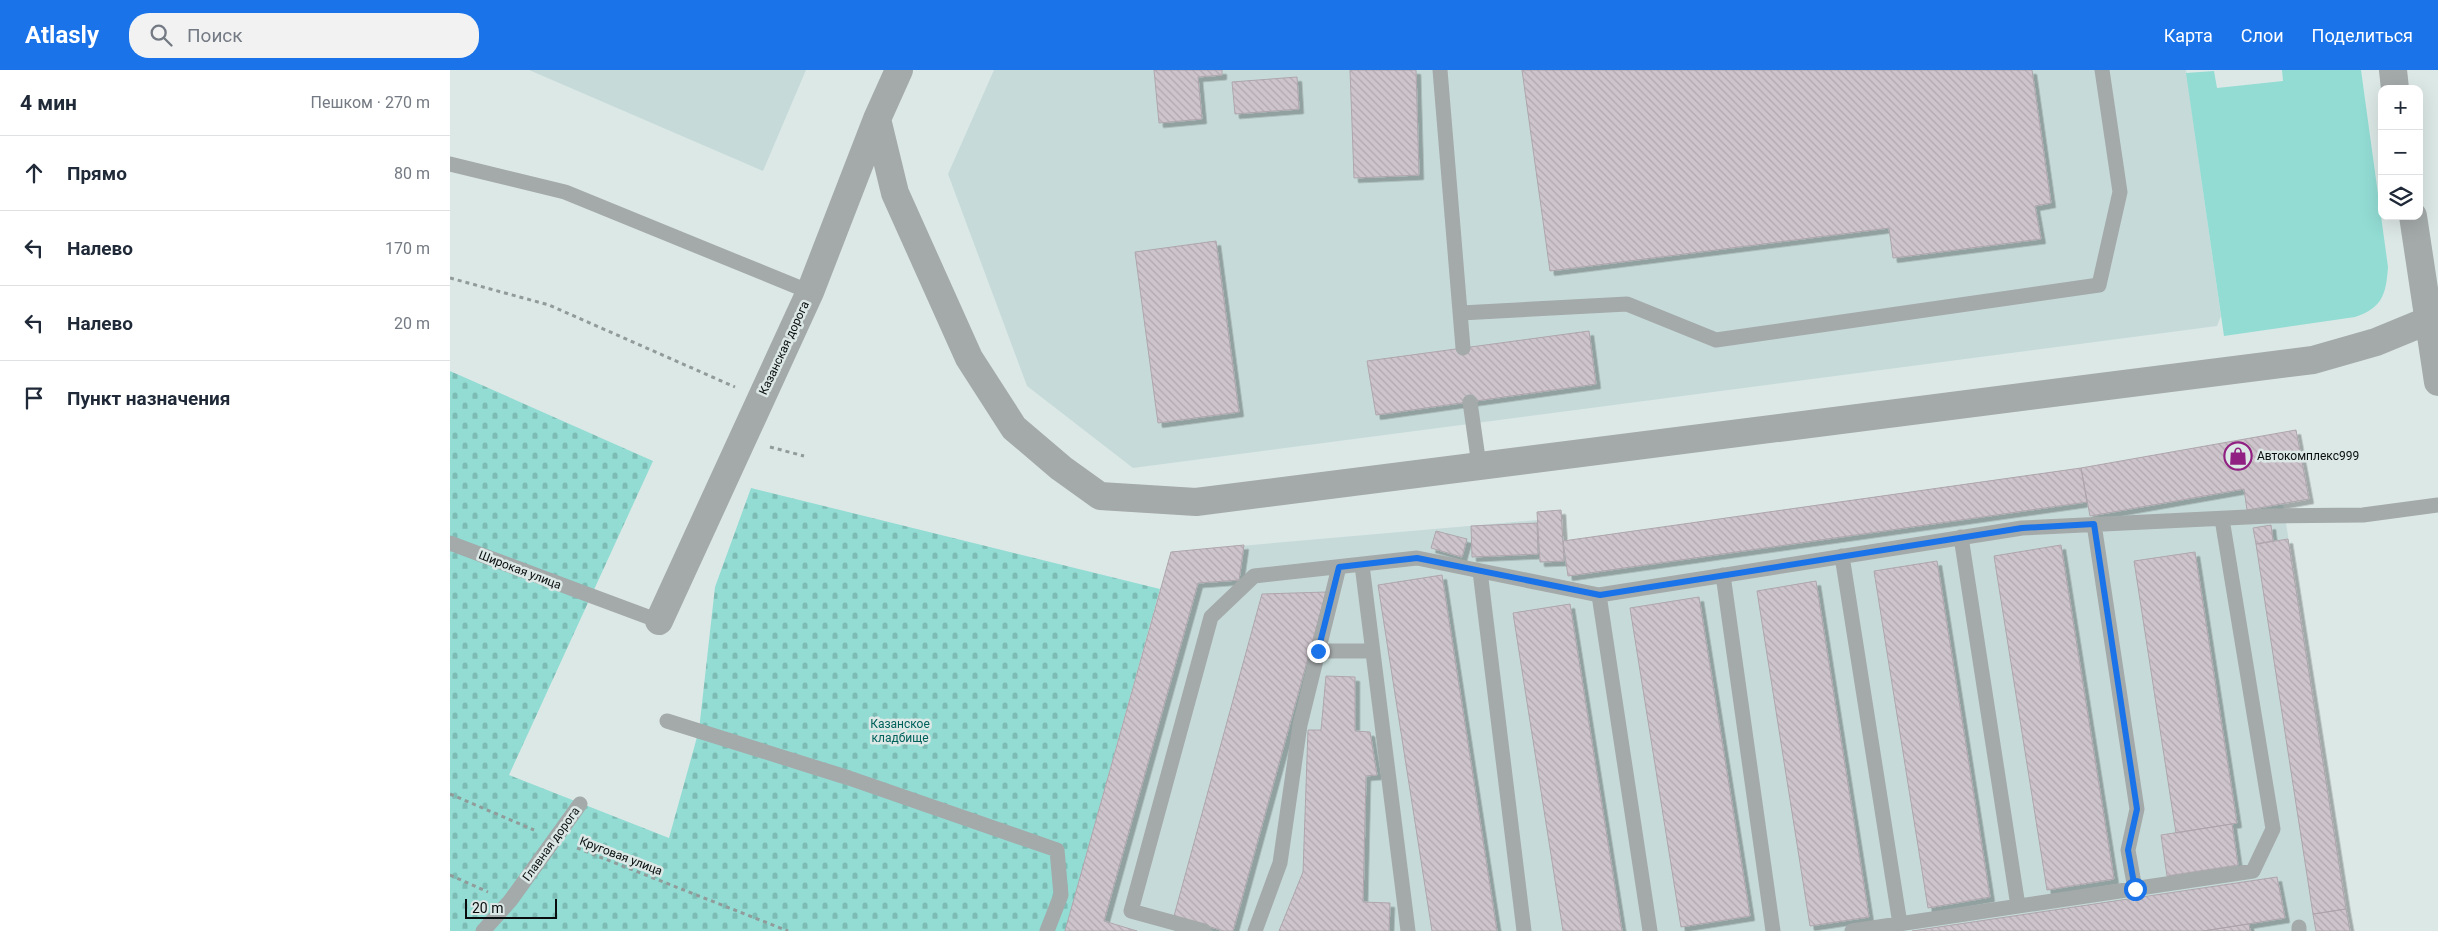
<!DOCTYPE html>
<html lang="ru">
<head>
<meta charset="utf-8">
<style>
	body { margin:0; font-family:Roboto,sans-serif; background:#f2f2f3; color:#1f2937 }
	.controls { position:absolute; right:15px; top:15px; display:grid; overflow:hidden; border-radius:10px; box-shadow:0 5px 20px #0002 }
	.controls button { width:45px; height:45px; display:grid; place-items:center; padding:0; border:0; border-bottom:1px solid #e0e1e3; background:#fff; color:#1f2937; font:25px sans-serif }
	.scale { position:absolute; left:15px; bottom:12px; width:92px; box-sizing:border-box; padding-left:5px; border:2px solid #090d0d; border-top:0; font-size:14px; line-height:18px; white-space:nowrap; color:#090d0d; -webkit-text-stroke:4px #dce8e6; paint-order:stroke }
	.stop { position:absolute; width:15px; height:15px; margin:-11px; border:4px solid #1a73e8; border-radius:50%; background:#fff }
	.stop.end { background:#1a73e8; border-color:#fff; box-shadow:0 1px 5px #0008 }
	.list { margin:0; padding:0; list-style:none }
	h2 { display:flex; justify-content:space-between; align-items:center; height:65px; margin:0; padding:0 20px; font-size:21px }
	h2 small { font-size:16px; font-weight:400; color:#747a83 }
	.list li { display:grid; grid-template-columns:32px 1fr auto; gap:15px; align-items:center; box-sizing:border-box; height:75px; padding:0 20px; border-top:1px solid #e0e1e3 }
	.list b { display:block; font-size:19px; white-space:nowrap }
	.list em { font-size:16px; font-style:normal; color:#747a83 }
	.icon { flex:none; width:28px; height:28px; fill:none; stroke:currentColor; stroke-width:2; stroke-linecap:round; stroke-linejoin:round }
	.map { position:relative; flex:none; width:1988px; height:861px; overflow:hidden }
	header { display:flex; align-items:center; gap:30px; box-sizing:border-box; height:70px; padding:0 25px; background:#1a73e8; color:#fff }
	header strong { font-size:24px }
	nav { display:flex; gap:28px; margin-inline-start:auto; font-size:18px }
	.search { width:350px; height:45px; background:#f2f2f3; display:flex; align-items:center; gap:12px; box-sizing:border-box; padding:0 18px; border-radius:20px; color:#747a83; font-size:19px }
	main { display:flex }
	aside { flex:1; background:#fff }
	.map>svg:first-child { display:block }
	.built { fill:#c6dbd9 }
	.green { fill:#92dcd4 }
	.cemetery { fill:url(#cemetery-stones) }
	.building { fill:url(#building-back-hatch); stroke:#aea6ac; filter:url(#shadow) }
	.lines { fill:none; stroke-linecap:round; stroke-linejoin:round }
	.path { stroke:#919b99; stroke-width:3; stroke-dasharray:4 4; stroke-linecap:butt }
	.lane { stroke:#a4a9a9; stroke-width:15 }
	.street { stroke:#a4a9a9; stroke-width:28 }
	.route { stroke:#1a73e8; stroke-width:6 }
	.labels { text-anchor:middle; stroke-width:5; stroke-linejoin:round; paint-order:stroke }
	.street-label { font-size:12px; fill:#090d0d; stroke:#dce8e6 }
	.poi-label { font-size:12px; fill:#090d0d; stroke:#dce8e6; text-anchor:start }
	.park-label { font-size:12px; fill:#00615b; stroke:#dce8e6 }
</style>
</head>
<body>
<header>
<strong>Atlasly</strong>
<div class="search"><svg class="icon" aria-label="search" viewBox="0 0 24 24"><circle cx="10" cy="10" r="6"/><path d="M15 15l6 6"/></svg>Поиск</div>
<nav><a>Карта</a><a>Слои</a><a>Поделиться</a></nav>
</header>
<main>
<aside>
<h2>4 мин<small>Пешком · 270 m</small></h2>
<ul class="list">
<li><svg class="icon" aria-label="ahead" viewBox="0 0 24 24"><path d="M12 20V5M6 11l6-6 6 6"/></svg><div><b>Прямо</b></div><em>80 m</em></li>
<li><svg class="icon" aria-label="left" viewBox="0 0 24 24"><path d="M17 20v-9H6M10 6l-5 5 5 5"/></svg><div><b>Налево</b></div><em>170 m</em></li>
<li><svg class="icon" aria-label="left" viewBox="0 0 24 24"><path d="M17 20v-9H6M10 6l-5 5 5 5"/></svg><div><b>Налево</b></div><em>20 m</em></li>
<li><svg class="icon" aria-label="arrive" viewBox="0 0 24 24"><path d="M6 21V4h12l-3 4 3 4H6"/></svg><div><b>Пункт назначения</b></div></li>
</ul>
</aside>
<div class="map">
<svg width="1988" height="861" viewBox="0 0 1988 861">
	<defs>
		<pattern id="cemetery-stones" width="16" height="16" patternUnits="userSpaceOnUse" patternTransform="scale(1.25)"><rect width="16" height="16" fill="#92dcd4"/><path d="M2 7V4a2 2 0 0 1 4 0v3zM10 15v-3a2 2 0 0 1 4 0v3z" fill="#7dbcb5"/></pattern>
		<pattern id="building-back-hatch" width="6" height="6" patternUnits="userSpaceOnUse" patternTransform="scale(1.25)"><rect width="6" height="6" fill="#cec5cc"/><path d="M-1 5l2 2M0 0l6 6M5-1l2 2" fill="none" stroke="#b0a8ae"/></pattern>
		<filter id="shadow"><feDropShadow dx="4.5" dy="4.5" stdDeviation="0" flood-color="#0004"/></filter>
	</defs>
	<rect width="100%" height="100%" fill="#dce8e6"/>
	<!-- built -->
	<path class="built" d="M79 0H356L313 101Z
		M544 0H1736L1771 246 1767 256 683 398 577 316 498 104Z
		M1631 398 1640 446 1794 419 1798 440 1833 434 1900 861H615L721 482 1087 450V442L1111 440 1113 471Z"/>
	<!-- green -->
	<path class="green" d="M1832 0H1911L1938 197C1936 225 1932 238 1905 247L1774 266 1736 3 1764 1 1767 18 1833 11Z"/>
	<!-- cemetery -->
	<path class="cemetery" d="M0 301 203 391 59 705 219 768 249 660 265 517 301 418 710 519 615 861H0Z"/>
	<!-- building -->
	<path class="building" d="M704 0H772V5L748 7 752 49 709 53Z
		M900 0H966L969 105 904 108Z
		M1072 0H1582L1601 133 1585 136 1591 169 1443 188 1439 158 1100 201Z
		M847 7 849 39 785 44 782 12Z
		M766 171 789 342 708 353 685 182Z
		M1139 261 1146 314 926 345 917 291Z
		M1846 360 1859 429 1797 440 1794 419 1640 446 1631 398Z
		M1631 398 1637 432 1118 506 1113 471Z
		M1111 440 1114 491 1090 492 1087 442Z
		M1087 453 1088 484 1022 487 1021 456Z
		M1821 455 1823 471 1806 474 1803 458Z
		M986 461 1017 469 1012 487 981 478Z
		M1838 469 1896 839 1863 844 1806 474Z
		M794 475 789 510 748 513 654 851 687 861H615L721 482Z
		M1611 475 1664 809 1597 820 1544 486Z
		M1745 482 1787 753 1726 763 1684 491Z
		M1487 491 1540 827 1478 838 1424 501Z
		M992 505 1047 861H982L928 515Z
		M1366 511 1419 847 1360 856 1307 521Z
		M876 522 783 861H774L724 846 812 524Z
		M1249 527 1300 846 1231 857 1180 538Z
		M1120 534 1172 861H1113L1063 543Z
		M876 606 905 607V661L920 662 927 705 916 706 913 832 940 833 939 861H829L853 802 858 660H871Z
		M1782 754 1788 795 1717 806 1711 765Z
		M1827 807 1835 848 1753 861H1462Z
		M1896 839 1900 861H1866L1863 844Z
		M1799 854 1800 861H1753Z"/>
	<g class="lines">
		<!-- path -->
		<path class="path" d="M0 208 99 235 285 317
			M320 377 354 386
			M0 724 84 760
			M127 778 338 861
			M0 805 38 822"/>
		<!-- lane -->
		<path class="lane" d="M990 0 1013 278
			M0 94 115 122 360 222
			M1011 243 1177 234 1266 270 1649 215 1670 122 1652 0
			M1020 332 1029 395
			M1644 454 1687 739 1678 780 1685 819
			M1511 467 1568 836
			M0 473 209 551
			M1392 486 1450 854
			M912 495 958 861
			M1030 501 1074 861
			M1273 505 1323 861
			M1149 525 1200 861
			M868 581H923
			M217 651 399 708 607 780 611 825 597 861
			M1849 857V861
			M33 861 60 831 130 734
			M754 861 681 841 761 547 804 506 967 488 1149 525 1572 458 1818 446 1913 445 1988 435
			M805 861 830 793 850 655 889 497
			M1402 861 1803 801 1823 759 1772 449"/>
		<!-- street -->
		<path class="street" d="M1943 0 1945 19
			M427 49 445 123 519 288 564 358 611 398 650 426 746 432 1863 290 1926 272 1977 251
			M1963 146 1988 312
			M209 551 360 222 427 49 449 0"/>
	</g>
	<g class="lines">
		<!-- route -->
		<path class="route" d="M868 581 889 497 967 488 1150 525 1572 458 1644 454 1687 739 1678 780 1685 819"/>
	</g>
	<!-- icons -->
	<defs>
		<g id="shop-ring" transform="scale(1.4375)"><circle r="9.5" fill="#dce8e6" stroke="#902081" stroke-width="1.5"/><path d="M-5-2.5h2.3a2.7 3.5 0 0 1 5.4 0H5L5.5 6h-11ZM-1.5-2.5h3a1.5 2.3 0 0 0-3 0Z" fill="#902081"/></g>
	</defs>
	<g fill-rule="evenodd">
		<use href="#shop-ring" x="1788" y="386"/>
	</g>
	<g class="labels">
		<!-- street labels -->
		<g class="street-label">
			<text transform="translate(334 278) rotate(-65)" y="4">Казанская дорога</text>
			<text transform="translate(70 500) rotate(21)" y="4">Широкая улица</text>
			<text transform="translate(101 774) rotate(-54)" y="4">Главная дорога</text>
			<text transform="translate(171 786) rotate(21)" y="4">Круговая улица</text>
		</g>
		<!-- poi labels -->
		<g class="poi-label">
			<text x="1807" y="390">Автокомплекс999</text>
		</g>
		<!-- park labels -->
		<g class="park-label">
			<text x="450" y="658">Казанское<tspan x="450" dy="14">кладбище</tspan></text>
		</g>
	</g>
</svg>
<div class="controls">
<button>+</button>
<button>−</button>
<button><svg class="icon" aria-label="layers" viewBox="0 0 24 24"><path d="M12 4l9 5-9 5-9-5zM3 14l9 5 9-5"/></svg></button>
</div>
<div class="scale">20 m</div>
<div class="stop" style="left:1685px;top:819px"></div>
<div class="stop end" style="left:868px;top:581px"></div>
</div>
</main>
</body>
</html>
